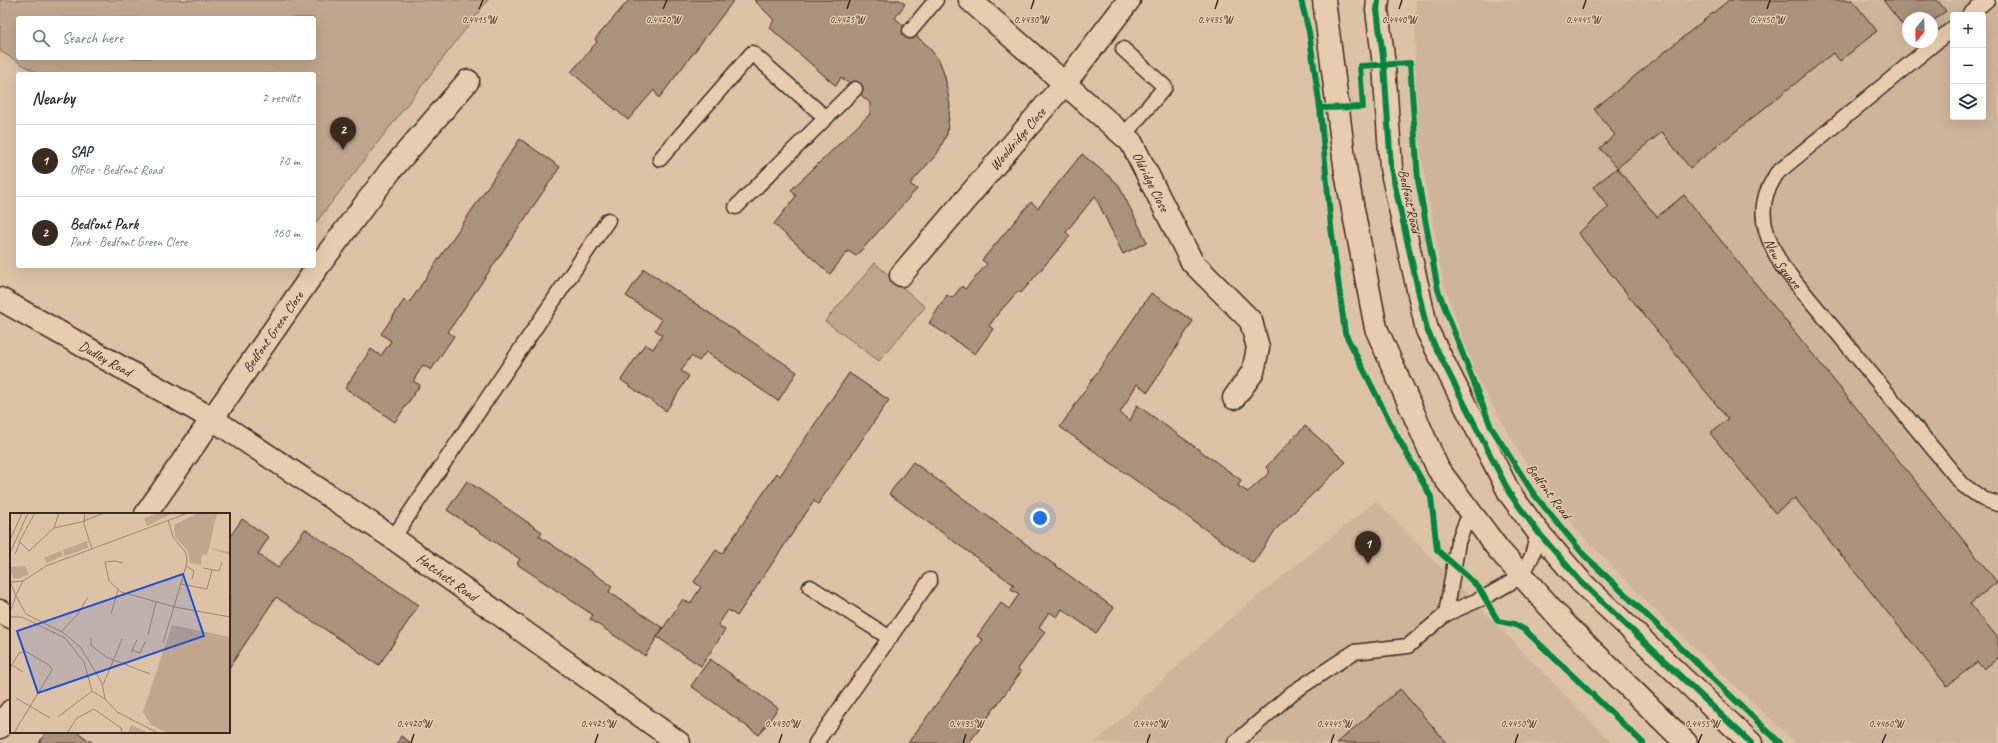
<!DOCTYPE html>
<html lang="en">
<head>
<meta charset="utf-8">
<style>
	body { margin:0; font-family:Caveat,sans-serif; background:#f6f6f7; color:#1f2937 }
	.controls { position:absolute; right:12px; top:12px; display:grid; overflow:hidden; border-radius:4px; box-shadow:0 4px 16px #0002 }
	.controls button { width:36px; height:36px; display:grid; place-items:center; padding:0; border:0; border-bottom:1px solid #e0e1e3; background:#fff; color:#1f2937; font:20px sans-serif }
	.compass { position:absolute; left:1902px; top:12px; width:36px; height:36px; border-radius:50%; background:#fff; box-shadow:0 4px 16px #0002; rotate:199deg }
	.you { position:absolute; left:1040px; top:518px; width:14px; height:14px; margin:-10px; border:3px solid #fff; border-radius:50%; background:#1a73e8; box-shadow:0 0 0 6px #1a73e833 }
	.badge { display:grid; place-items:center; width:26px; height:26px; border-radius:50%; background:#3b2a1e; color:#fff; font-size:13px; font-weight:700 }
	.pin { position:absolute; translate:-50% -33px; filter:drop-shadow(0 1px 2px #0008) }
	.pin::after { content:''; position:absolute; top:21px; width:14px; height:12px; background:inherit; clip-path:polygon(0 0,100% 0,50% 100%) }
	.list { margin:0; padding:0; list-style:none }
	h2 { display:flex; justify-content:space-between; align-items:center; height:52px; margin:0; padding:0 16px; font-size:17px }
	h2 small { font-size:13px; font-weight:400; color:#747a83 }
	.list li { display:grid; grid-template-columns:26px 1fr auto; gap:12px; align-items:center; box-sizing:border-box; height:72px; padding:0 16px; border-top:1px solid #e0e1e3 }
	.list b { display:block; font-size:15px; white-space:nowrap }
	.list p { margin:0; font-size:13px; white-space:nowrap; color:#747a83 }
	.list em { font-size:13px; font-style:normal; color:#747a83 }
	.icon { flex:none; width:22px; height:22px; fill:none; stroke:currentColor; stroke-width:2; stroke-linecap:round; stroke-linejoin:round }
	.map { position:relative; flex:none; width:1998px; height:743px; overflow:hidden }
	.search { position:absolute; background:#fff; box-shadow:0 4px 16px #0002; left:16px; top:16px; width:300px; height:44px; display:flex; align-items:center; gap:10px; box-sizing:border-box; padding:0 14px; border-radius:4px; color:#747a83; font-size:15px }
	.panel { position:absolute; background:#fff; box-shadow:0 4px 16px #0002; left:16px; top:72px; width:300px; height:196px; border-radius:4px }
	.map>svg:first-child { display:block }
	.built { fill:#ceb499; fill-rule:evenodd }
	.green { fill:#bfa68d; stroke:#7d6856; fill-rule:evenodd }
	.building { fill:#aa937c; stroke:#3b2a1e }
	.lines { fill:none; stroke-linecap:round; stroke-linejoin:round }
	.lane-casing { stroke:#3b2a1e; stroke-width:17 }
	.street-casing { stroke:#3b2a1e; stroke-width:25 }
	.secondary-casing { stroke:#3b2a1e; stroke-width:25 }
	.lane { stroke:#e7ccaf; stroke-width:14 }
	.street { stroke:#e7ccaf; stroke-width:22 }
	.secondary { stroke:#e7ccaf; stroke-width:22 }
	.cycleway-casing { stroke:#e7ccaf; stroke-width:8 }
	.cycleway { stroke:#00873e; stroke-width:6 }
	.ticks { fill:none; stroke:#3b2a1e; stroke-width:1.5 }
	.labels { text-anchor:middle; stroke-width:3; stroke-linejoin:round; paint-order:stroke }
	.street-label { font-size:14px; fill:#3b2a1e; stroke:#e7ccaf }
	.inset-road { fill:none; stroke:#9c8570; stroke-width:1 }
	.view { fill:#1d4ed8; fill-opacity:0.15; stroke:#1d4ed8; stroke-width:2 }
	.inset-edge { fill:none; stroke:#3b2a1e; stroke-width:2 }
	.ticks-label { font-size:10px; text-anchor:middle; fill:#3b2a1e; stroke:#e7ccaf; stroke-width:3; stroke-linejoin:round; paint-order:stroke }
</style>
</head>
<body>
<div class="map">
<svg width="1998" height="743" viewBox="0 0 1998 743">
	<rect width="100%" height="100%" fill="#ddc2a6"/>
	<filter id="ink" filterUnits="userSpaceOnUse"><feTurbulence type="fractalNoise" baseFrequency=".025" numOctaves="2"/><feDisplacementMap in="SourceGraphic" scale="8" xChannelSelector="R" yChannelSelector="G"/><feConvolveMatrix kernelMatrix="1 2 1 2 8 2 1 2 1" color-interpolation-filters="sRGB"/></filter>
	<g filter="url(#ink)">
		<!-- built -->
		<path class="built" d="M1416 0H1998V743H1796L1666 621 1577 530 1523 459 1477 378 1443 282 1419 143 1415 63ZM1953 15H1983V117H1953ZM1908 18H1932V42H1908Z
			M1376 501 1612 743H1095L1221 626Z"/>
		<!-- green -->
		<path class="green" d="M0 0H488L314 225V74H38L0 51ZM18 18H314V58H18Z
			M875 263 925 307 879 361 825 321Z"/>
		<!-- building -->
		<path class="building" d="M629 0H734L659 98 654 90 628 120 571 72 597 42 595 39Z
			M754 0H900L905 4 895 18 928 46 940 62 945 77 950 106 947 134 937 154 910 184 917 189 856 256 848 251 830 274 774 224 796 196 791 190 870 114V103L841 77 836 86 770 28 774 20Z
			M1729 0H1852L1877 31 1840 61 1833 53 1690 168 1662 132 1617 168 1600 148 1615 135 1594 109Z
			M1883 0H1937L1946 11 1932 22V18H1908V32Z
			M520 139 560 167 448 332 454 336 431 370 423 365 413 381 420 385 395 422 345 388 371 349 381 356 391 341 381 334 404 300 409 303Z
			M1082 154 1118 184 1147 242 1123 254 1095 196 1066 232 1070 236 1021 293 1018 291 996 316 989 326 993 329 975 354 929 323 947 295 952 298 962 286 965 289 987 264 982 260 1031 202 1038 208Z
			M1617 168 1657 217 1684 195 1997 582 1970 604 1998 638V658L1984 669 1977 662 1947 686 1795 498 1775 513 1710 433 1728 419 1578 233 1609 207 1593 187Z
			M644 269 797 372 778 401 706 352 699 361 691 356 681 371 689 376 666 411 621 380 645 344 653 349 662 335 655 330 662 320 626 296Z
			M1151 293 1193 321 1148 392 1137 384 1120 413 1130 421 1137 405 1241 480 1238 486 1248 492 1270 472 1266 467 1305 426 1346 462 1276 529 1253 563 1060 427Z
			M849 373 889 400 818 504 814 501 737 616 728 610 718 625 725 630 701 666 657 637 683 599 690 604 701 587 694 582 716 550 722 554 777 473 780 476Z
			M913 462 1114 608 1096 633 1062 609 1057 617 1049 612 1039 627 1045 632 1018 669 1021 672 969 743H908L983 640 977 636 1001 603 1009 609 1019 594 1011 589 1014 585 889 494Z
			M467 481 542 532 539 536 612 586 609 592 663 628 645 656 590 619 593 615 517 564 520 559 447 510Z
			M242 519 269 537 258 554 278 568 305 529 419 605 379 665 276 597 229 668V538Z
			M710 659 778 708 759 735 691 686Z
			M1400 689 1447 743H1337Z
			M46 732H77L93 743H39Z
			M401 736 411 743H397Z"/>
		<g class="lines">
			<!-- lane casing -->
			<g class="lane-casing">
				<g id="lane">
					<path d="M1969 15 1987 0"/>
					<path id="s1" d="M1953 28 1777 173C1773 180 1768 188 1766 195 1758 221 1770 244 1782 266L1963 485 1983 499 1998 504"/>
					<path d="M910 31 936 0"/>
					<path d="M1123 49 1165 87 1124 135"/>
					<path d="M660 159 752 53 826 118"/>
					<path d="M736 207 855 89"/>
					<path d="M393 538 608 220"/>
					<path d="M810 587 890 638"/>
					<path d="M1446 614 1458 542 1470 512"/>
					<path d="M816 743 930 580"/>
					<path d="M1235 743 1292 693 1354 652 1408 646 1446 614 1485 597 1522 576 1532 556 1538 532"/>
				</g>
			</g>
			<!-- street casing -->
			<g class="street-casing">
				<g id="street">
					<path id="s2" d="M970 0 1131 142 1192 262 1251 321 1258 348 1253 372 1234 398"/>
					<path id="s3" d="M901 275 1065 83 1129 0"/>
					<path id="s4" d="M0 299 211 418 393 538 679 743"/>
					<path id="s5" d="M146 514 319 265 391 170 468 81"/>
					<path d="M0 611 11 617"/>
					<path d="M0 727 11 711"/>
				</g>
			</g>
			<!-- secondary casing -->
			<g class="secondary-casing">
				<path id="secondary" d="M1324 0 1346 173 1376 328 1438 469 1498 549 1567 626 1686 743
					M1378 0 1377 10 1384 65 1391 168 1427 330 1510 494 1538 532 1582 583 1751 743"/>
			</g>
			<!-- lane -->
			<use href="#lane" class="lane"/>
			<!-- street -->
			<use href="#street" class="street"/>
			<!-- secondary -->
			<use href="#secondary" class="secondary"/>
			<!-- cycleway casing -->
			<g class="cycleway-casing">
				<path id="cycleway" d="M1301 0 1309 32 1320 108 1331 227 1345 333 1396 434 1431 497 1437 550 1467 576 1479 588 1498 621 1514 624 1525 630 1643 743
					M1378 0 1377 10 1384 65 1391 168 1427 330 1510 494 1538 532 1582 583 1751 743
					M1320 108 1363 107 1360 66 1410 63 1418 180 1438 290 1491 427 1533 493 1584 555 1780 743"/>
			</g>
			<!-- cycleway -->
			<use href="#cycleway" class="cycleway"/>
		</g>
	</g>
	<!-- ticks -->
	<path class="ticks" d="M479 9 483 0M663 9 667 0M847 9 850 0M1031 9 1034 0M1215 9 1218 0M1399 9 1402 0M1583 9 1586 0M1767 9 1770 0M411 743 414 734M595 743 598 734M779 743 782 734M963 743 966 734M1147 743 1150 734M1331 743 1334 734M1515 743 1518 734M1698 743 1702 734M1882 743 1886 734"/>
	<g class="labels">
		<!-- street labels -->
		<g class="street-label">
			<text dy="5" stroke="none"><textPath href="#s3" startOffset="179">Wooldridge Close</textPath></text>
			<text dy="5" stroke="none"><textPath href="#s2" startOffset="259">Oldridge Close</textPath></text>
			<text transform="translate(1410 201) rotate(78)" y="5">Bedfont Road</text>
			<text dy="5" stroke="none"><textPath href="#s1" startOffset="326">New Square</textPath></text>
			<text dy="5" stroke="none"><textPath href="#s5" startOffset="222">Bedfont Green Close</textPath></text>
			<text dy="5" stroke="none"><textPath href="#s4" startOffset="121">Dudley Road</textPath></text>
			<text transform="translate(1549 491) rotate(53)" y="5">Bedfont Road</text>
			<text dy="5" stroke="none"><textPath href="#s4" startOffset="527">Hatchett Road</textPath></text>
		</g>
	</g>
	<!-- overview -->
	<g transform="translate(10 513)">
		<rect width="220" height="220" fill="#ddc2a6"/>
		<path d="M149 0H163L137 13 134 5ZM188 0H207L199 35 220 39V42L199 35 197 42 192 41 191 52 180 50 178 38 165 24 164 12ZM77 28 78 35 55 43 53 37ZM51 38 53 43 37 50 34 45ZM15 53 19 61 8 66 2 64 0 54ZM162 112 220 124V220H158L141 212 133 199ZM121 212 139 220H118Z" fill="#bfa68d"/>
		<path class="inset-road" d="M75 0 74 11 82 36M44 15 49 0M0 27 12 0M9 29 25 0M10 29 19 38 44 15 71 9 94 0M0 40 18 0M5 41 10 29M113 50 105 48 95 49 99 68 111 79 165 94 220 104M176 53 184 58 182 66M193 55 209 58 212 49M0 69 13 68 36 53 178 0M0 69 6 83 0 99M171 71 197 76 202 57M6 82 13 68M6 83 16 101 54 120 71 135 92 170 95 186M101 101 108 77M0 104H12L55 125 74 149 82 178 95 186 107 199 148 220M51 119 67 102 78 84M138 122 146 89M81 125V132L96 144 140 161M153 130 177 50 176 40 163 24 158 7M122 137 130 140 135 129M121 140 127 127M2 152 13 159M0 155 9 140 15 138 39 152 42 157 4 220M93 172 112 126M6 185 40 205M48 204 82 178M57 220 67 205 84 196 111 215 112 220"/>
		<path class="view" d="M173 61 194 123 28 180 7 118Z"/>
		<rect width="220" height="220" class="inset-edge"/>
	</g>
	<g class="ticks-label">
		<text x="479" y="23">0.4415°W</text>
		<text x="663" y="23">0.4420°W</text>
		<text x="1215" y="23">0.4435°W</text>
		<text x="1399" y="23">0.4440°W</text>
		<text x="847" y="23">0.4425°W</text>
		<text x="1031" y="23">0.4430°W</text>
		<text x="1583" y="23">0.4445°W</text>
		<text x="1767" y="23">0.4450°W</text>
		<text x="414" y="727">0.4420°W</text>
		<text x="598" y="727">0.4425°W</text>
		<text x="782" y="727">0.4430°W</text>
		<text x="966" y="727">0.4435°W</text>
		<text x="1150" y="727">0.4440°W</text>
		<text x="1334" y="727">0.4445°W</text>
		<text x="1518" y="727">0.4450°W</text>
		<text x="1702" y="727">0.4455°W</text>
		<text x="1886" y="727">0.4460°W</text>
	</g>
</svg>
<div class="controls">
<button>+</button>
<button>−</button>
<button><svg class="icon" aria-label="layers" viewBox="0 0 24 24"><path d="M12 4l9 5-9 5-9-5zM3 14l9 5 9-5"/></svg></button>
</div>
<svg class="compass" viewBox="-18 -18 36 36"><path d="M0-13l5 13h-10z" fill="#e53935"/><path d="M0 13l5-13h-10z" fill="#747a83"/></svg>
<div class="you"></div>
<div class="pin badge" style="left:1368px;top:564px">1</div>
<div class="pin badge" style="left:343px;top:150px">2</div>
<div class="search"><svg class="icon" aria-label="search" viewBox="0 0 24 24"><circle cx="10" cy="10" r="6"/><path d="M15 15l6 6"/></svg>Search here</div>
<section class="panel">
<h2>Nearby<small>2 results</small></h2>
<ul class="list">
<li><span class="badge">1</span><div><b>SAP</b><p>Office · Bedfont Road</p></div><em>70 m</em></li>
<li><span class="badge">2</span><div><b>Bedfont Park</b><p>Park · Bedfont Green Close</p></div><em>160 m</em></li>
</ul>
</section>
</div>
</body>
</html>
